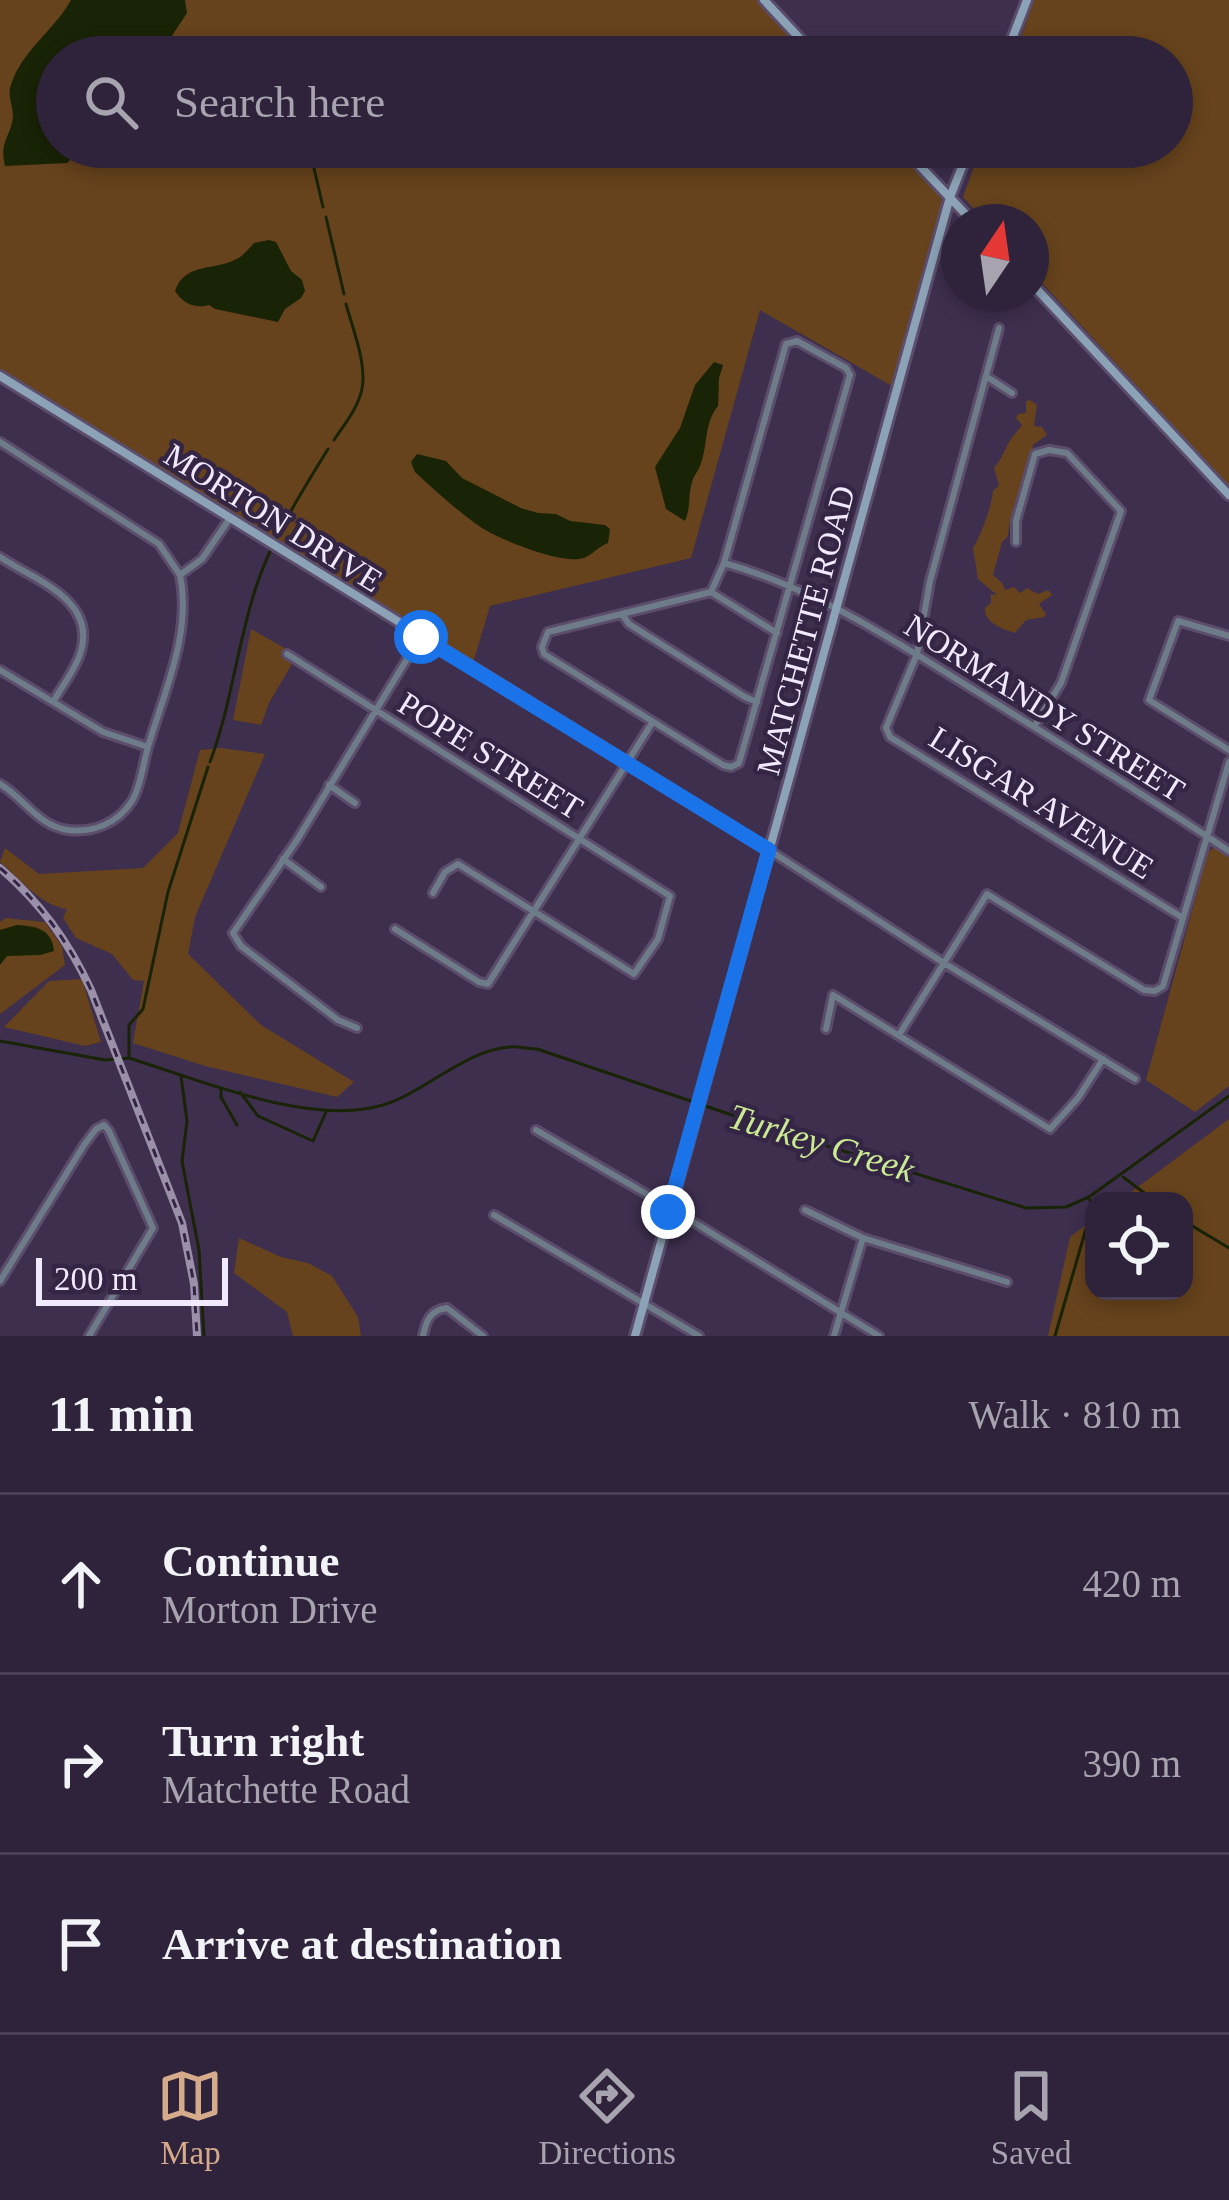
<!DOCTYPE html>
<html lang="en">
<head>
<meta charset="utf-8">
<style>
	body { margin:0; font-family:"Times New Roman",serif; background:#3a2f46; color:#f1f3f6 }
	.controls { position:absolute; right:36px; bottom:36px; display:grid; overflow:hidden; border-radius:24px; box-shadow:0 6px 18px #0003 }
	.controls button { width:108px; height:108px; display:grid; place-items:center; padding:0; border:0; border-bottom:3px solid #494055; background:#2e233b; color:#f1f3f6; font:60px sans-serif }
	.compass { position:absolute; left:941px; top:204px; width:108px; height:108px; border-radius:50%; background:#2e233b; box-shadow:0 6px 18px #0003; rotate:13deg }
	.scale { position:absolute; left:36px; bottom:30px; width:192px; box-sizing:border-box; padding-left:12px; border:6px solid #f1e9fd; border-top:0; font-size:33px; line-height:42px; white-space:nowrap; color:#f1e9fd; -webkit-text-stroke:9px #342544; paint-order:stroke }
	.stop { position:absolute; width:36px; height:36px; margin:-27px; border:9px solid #1a73e8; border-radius:50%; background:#fff }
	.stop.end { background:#1a73e8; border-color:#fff; box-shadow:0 3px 12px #0008 }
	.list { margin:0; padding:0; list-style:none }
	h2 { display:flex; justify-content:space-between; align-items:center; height:156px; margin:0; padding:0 48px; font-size:51px }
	h2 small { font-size:39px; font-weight:400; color:#a7a4af }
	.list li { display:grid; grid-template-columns:78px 1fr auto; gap:36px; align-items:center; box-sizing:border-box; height:180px; padding:0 48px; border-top:3px solid #494055 }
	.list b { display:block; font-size:45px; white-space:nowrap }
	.list p { margin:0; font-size:39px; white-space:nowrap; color:#a7a4af }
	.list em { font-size:39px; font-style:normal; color:#a7a4af }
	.icon { flex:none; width:66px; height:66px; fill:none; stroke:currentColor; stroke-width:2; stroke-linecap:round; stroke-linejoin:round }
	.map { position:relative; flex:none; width:1229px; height:1336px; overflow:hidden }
	.search { position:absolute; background:#2e233b; box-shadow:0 6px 18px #0003; left:36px; right:36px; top:36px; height:132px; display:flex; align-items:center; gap:30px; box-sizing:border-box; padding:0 42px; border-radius:66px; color:#a7a4af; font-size:45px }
	.sheet { height:696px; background:#2e233b }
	nav { display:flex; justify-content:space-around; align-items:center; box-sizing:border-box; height:168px; border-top:3px solid #494055; background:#2e233b; font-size:33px; color:#a7a4af }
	nav a { display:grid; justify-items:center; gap:6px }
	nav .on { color:#d6ab8b }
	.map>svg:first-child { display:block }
	.green { fill:#66431c }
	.water { fill:#192305 }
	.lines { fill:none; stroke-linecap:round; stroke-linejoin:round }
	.stream { stroke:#192305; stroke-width:3 }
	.street-casing { stroke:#5b4d6b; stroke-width:12 }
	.secondary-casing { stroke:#5b4d6b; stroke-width:14 }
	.street { stroke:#6e7c89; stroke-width:6 }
	.secondary { stroke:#8ca3b7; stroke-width:8 }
	.rail-casing { stroke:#9b90aa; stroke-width:8 }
	.rail { stroke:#342544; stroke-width:3; stroke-dasharray:9; stroke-linecap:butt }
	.route { stroke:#1a73e8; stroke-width:15 }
	.labels { text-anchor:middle; stroke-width:9; stroke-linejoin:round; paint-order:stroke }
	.street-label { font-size:33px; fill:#f1e9fd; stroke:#342544 }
	.water-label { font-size:36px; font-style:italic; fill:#caea93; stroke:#342544 }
</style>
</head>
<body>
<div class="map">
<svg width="1229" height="1336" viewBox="0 0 1229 1336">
	<rect width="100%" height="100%" fill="#3e2f4f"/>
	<!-- green -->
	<path class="green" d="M0 0H761L814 57H57V147H899L939 190 942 202 892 386 760 310 691 558 490 606 473 663 0 370Z
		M1034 0H1229V486L1031 271V222H986L963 197 981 147H1172V57H1014Z
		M1030 400 1037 405 1034 426 1042 427 1047 435 1033 445C1029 473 1010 504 1008 536L1002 542 993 575 1003 584 1005 590 1014 587 1020 593 1027 588 1038 594 1048 590 1052 595 1039 604 1046 614 1044 617 1026 620 1015 633C1003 629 984 623 985 608L991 603V594L997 595 978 579 973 548C981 536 992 505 993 491L999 485 994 468C1001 460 1004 452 1009 442 1012 436 1018 431 1022 425L1016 418 1018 414 1026 413V401Z
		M251 629 288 650 284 658 292 664 269 703 261 725 233 720Z
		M221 748 265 754 195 917 188 954 261 1025 354 1082 337 1097 205 1066 133 1043 144 981 133 980 112 954 76 938 63 918 67 909C41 906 20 879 0 862L5 848 39 874 143 868 178 833 200 750Z
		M1215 847 1229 857V1086L1195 1112 1146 1080 1208 852Z
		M5 918 45 922 62 946 65 965 0 1014V922Z
		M82 979 101 1042 85 1046 4 1027 49 981Z
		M1229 1119V1336H1048L1070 1237 1094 1219V1291H1184V1201H1119Z
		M239 1238 281 1257 308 1263 332 1276 358 1317 361 1336H293L287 1312 234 1273Z"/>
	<!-- water -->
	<path class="water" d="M71 0H185L187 13 158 57H57V147H84L67 163 5 166C0 144 7 141 12 123 16 109 6 98 11 85 22 50 53 32 71 0Z
		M269 240 276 242 291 271 302 280 305 291 301 298 285 309 278 322 215 309 209 305C196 309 183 304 175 291 185 261 217 272 240 257 244 254 251 247 254 243Z
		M714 362 723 365 719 378 718 406C704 423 708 444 701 463 699 470 694 475 692 482 688 496 691 507 685 521L666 509 655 467 680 428 695 385Z
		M417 454 446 461 462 478 521 508 538 513 556 514 570 521 605 525 610 529 608 543C599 546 592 555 584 558 562 565 501 540 482 528 461 514 433 489 415 472L411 462Z
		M17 925C36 926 52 929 54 951L40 955 7 956 0 965V930Z"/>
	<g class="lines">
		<!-- stream -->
		<path class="stream" d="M309 147 323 207
			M326 217 344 294
			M334 440C344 425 358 408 362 389 367 364 353 330 346 304
			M210 762C231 706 237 647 255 590 271 540 301 493 328 449
			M0 1041 105 1060 129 1058C200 1080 310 1127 383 1105 426 1092 463 1051 509 1047 518 1046 529 1049 537 1049L776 1130 1026 1208 1066 1207 1089 1197 1229 1096
			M129 1056V1025L143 1009 168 892 208 767
			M181 1076 187 1121 182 1161 199 1250 204 1336
			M221 1089V1097L237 1125
			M240 1092 258 1116 313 1141 326 1112
			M1123 1177 1155 1201
			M1184 1221 1229 1248
			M1055 1336 1092 1208 1090 1200"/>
		<!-- street casing -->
		<g class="street-casing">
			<path id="street" d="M999 328 930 581 917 654 886 728 890 737 1183 918
				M797 341 846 368 850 375 739 763 731 767 723 765 544 654 542 647 548 632 711 592 724 563 786 344Z
				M987 377 1012 393
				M0 442 159 544 180 575
				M1016 542V521L1035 454 1049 450 1067 453 1121 511 1061 683 1034 727
				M0 557C34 580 96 599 81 651 76 669 62 686 53 702
				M724 563C817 589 898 643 979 693 1062 744 1147 796 1229 851
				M711 592 777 633
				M622 614 629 624 745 697 757 702
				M1229 636 1178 621 1149 700 1229 750
				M287 654 670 896 658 939 634 974 458 864 445 872 433 893
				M0 670 103 732 148 747
				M0 784C24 798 38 826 68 830 94 833 118 823 132 801 141 786 143 764 148 747 164 692 192 633 180 575L202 559 230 518
				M329 785 355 803
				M769 850 944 963 1135 1079
				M283 859 321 887
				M395 929 479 982 488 984 652 723
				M357 1028 338 1020 241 946 233 933 297 840 421 636
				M826 1029 833 995 1050 1129 1078 1098 1103 1059
				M899 1035 987 894 1144 990 1155 991 1163 986 1229 762
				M536 1130 669 1207 879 1336
				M805 1210 863 1238 1007 1282
				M494 1215 699 1336
				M0 1281 84 1145 96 1129 104 1125 109 1131 153 1228 89 1336
				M423 1336C426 1321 430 1310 447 1308L483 1336
				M834 1336 863 1238"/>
		</g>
		<!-- secondary casing -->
		<g class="secondary-casing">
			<path id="secondary" d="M764 0 817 57
				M1005 57 1027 0
				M902 147 973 222
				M1031 283 1229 495
				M0 376 769 850
				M635 1336 950 197 970 147"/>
		</g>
		<!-- street -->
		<use href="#street" class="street"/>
		<!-- secondary -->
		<use href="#secondary" class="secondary"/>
		<!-- rail casing -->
		<g class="rail-casing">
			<path id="rail" d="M0 868C39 901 70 944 91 990L182 1223 194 1284 197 1336"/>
		</g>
		<!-- rail -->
		<use href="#rail" class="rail"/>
	</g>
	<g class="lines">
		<!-- route -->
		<path class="route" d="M421 637 769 850 668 1212"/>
	</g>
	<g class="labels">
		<!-- street labels -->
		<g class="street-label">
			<text transform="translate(274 517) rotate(32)" y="12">MORTON DRIVE</text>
			<text transform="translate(805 630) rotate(-75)" y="12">MATCHETTE ROAD</text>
			<text transform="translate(1045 707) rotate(32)" y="12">NORMANDY STREET</text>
			<text transform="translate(491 755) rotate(32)" y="12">POPE STREET</text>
			<text transform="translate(1042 802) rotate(32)" y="12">LISGAR AVENUE</text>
		</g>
		<!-- water labels -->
		<g class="water-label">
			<text transform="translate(822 1142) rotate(17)" y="13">Turkey Creek</text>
		</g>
	</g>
</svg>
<div class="controls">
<button><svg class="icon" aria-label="locate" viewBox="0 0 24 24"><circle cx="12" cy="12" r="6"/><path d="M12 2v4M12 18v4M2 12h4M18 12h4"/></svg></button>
</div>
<svg class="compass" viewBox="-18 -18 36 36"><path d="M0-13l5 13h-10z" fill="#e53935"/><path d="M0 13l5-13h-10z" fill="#a7a4af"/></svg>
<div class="scale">200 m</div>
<div class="stop" style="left:421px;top:637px"></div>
<div class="stop end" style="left:668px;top:1212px"></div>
<div class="search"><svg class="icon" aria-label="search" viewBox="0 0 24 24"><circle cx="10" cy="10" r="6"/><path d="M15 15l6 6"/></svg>Search here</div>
</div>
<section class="sheet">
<h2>11 min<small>Walk · 810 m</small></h2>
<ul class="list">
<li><svg class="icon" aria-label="ahead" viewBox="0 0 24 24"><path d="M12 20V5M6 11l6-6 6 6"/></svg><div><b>Continue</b><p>Morton Drive</p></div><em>420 m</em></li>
<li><svg class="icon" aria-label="right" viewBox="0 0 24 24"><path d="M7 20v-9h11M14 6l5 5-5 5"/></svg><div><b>Turn right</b><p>Matchette Road</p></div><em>390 m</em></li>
<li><svg class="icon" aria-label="arrive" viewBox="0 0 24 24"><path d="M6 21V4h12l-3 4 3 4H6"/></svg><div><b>Arrive at destination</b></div></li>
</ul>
</section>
<nav>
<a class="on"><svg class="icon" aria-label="map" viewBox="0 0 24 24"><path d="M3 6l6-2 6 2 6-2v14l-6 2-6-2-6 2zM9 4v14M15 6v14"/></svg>Map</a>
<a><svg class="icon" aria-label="directions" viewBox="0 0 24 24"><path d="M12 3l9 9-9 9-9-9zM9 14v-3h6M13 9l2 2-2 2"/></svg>Directions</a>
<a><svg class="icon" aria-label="saved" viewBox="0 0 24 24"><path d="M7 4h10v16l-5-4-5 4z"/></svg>Saved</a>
</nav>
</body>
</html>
